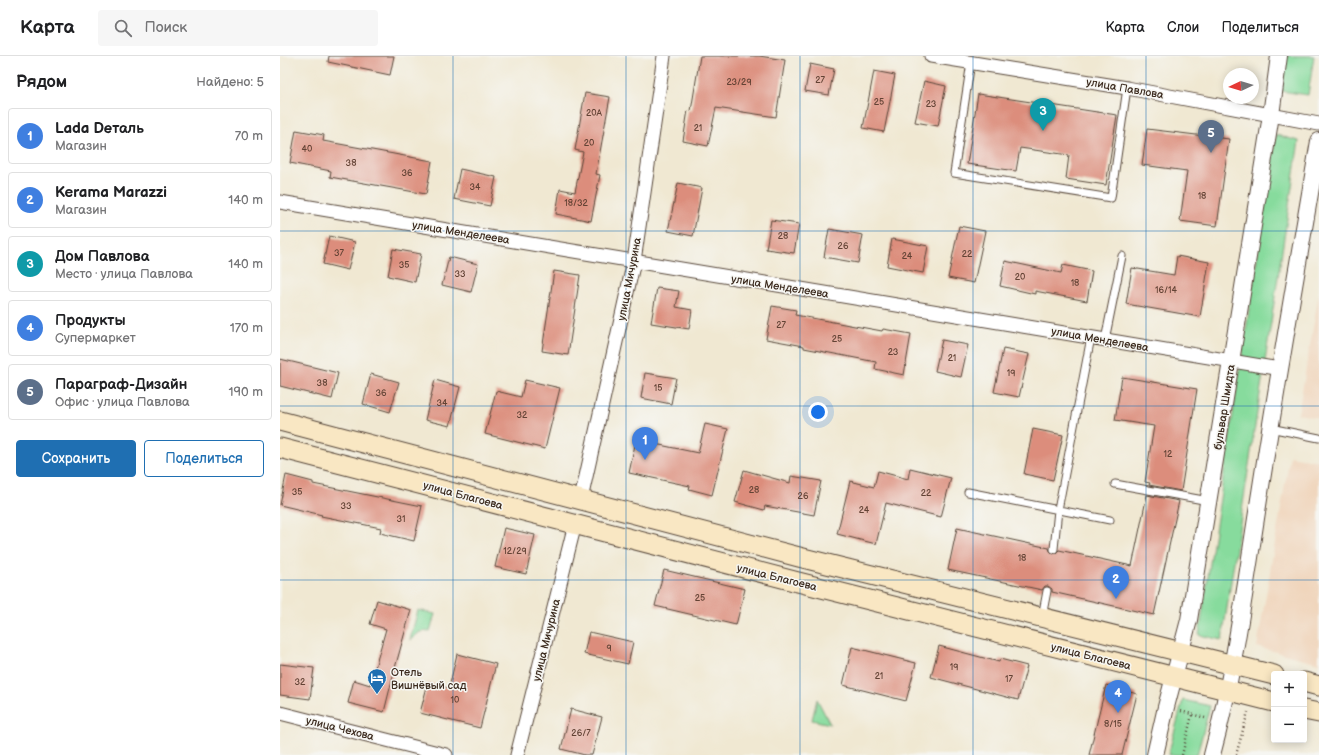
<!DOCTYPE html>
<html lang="ru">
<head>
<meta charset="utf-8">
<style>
	body { margin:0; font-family:"Balsamiq Sans",sans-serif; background:#f6f6f6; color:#202124 }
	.controls { position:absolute; right:12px; bottom:12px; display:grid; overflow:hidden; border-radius:4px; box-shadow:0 2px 10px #0003 }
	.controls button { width:36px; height:36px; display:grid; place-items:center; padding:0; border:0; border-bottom:1px solid #e0e0e0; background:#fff; color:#202124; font:20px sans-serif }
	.compass { position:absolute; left:943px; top:12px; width:36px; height:36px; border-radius:50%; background:#fff; box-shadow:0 2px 10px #0003; rotate:266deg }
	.you { position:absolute; left:538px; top:356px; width:14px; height:14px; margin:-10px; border:3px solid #fff; border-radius:50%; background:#1a73e8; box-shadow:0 0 0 6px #1a73e833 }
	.badge { display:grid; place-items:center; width:26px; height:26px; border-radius:50%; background:#1f6fb2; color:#fff; font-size:13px; font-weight:700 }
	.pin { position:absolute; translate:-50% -33px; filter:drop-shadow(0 1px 2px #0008) }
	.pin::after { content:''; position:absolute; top:21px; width:14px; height:12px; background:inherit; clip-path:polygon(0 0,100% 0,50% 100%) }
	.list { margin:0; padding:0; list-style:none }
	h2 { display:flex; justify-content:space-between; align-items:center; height:52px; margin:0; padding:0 16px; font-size:17px }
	h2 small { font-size:13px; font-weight:400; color:#757577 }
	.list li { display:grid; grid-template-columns:26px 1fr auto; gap:12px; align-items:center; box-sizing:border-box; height:56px; margin:0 8px 8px; padding:0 8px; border:1px solid #e0e0e0; border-radius:4px }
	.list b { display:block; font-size:15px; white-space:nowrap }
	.list p { margin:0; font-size:13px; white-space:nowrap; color:#757577 }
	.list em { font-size:13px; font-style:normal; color:#757577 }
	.actions { display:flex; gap:8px; padding:12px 16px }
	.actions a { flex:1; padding:9px 0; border:1px solid #1f6fb2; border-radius:4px; text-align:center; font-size:14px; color:#1f6fb2 }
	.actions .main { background:#1f6fb2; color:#fff }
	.icon { flex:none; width:22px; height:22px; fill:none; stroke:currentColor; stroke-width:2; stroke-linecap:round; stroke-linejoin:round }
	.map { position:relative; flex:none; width:1039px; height:699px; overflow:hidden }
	header { display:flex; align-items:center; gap:24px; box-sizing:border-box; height:56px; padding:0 20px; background:#fff; border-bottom:1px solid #e0e0e0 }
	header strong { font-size:19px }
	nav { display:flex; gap:22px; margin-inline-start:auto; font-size:14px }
	.search { width:280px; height:36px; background:#f6f6f6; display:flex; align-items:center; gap:10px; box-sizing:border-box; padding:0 14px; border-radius:4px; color:#757577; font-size:15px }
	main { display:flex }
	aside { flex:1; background:#fff }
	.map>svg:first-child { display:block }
	.built { fill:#f0d5bc }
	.green { fill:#87db9d; stroke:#61825e }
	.building { fill:#dc8d7b }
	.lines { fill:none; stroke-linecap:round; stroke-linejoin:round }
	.service-casing { stroke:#564639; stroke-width:9 }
	.minor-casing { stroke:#564639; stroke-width:15 }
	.tertiary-casing { stroke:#564639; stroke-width:18 }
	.secondary-casing { stroke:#564639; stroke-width:21 }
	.path { stroke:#564639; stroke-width:2.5; stroke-dasharray:1 3; stroke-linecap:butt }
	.service { stroke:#fff; stroke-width:7 }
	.minor { stroke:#fff; stroke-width:13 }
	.tertiary { stroke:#fff; stroke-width:16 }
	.secondary { stroke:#f9e7c3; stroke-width:19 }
	.grid { fill:none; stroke:#1f6fb2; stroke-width:1; stroke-opacity:0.55 }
	.labels { text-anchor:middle; stroke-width:3; stroke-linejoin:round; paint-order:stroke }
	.number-label { font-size:9px; fill:#634335 }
	.street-label { font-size:11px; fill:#3b2a1e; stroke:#f6f6f2 }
	.poi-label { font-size:11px; fill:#3b2a1e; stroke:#f6f6f2; text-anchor:start }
</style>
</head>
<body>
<header>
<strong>Карта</strong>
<div class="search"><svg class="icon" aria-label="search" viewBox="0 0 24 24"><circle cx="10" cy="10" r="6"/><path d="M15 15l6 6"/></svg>Поиск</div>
<nav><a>Карта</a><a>Слои</a><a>Поделиться</a></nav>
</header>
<main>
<aside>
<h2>Рядом<small>Найдено: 5</small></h2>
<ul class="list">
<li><span class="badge" style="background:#3f7fe0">1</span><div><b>Lada Dеталь</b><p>Магазин</p></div><em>70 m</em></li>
<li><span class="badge" style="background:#3f7fe0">2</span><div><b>Kerama Marazzi</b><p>Магазин</p></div><em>140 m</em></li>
<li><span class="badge" style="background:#0f9aa8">3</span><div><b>Дом Павлова</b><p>Место · улица Павлова</p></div><em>140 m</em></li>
<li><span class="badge" style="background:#3f7fe0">4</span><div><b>Продукты</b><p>Супермаркет</p></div><em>170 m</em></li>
<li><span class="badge" style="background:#5c6f8a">5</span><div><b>Параграф-Дизайн</b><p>Офис · улица Павлова</p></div><em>190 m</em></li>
</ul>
<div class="actions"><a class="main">Сохранить</a><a>Поделиться</a></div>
</aside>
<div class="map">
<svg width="1039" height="699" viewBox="0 0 1039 699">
	<rect width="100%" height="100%" fill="#f6f6f2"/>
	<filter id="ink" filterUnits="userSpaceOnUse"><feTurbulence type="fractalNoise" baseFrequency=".025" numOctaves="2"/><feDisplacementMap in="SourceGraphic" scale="8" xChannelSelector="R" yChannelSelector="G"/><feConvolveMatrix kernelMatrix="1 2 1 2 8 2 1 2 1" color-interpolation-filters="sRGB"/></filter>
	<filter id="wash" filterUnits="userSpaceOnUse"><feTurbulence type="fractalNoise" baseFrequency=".012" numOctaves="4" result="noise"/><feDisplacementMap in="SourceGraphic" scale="16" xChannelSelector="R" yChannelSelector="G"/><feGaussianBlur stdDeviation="0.9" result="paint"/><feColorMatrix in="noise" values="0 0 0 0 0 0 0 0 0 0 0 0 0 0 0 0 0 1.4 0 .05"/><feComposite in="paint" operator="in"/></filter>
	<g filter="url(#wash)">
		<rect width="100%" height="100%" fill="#f0e8d2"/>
		<!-- built -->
		<path class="built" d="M1039 238V362L1018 358Z
			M1010 400 1039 405V607L977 591Z"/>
		<!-- green -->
		<path class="green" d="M1006 0H1034L1028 39 1001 35Z
			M996 79 1019 85 942 584 919 579Z
			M138 554 155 558 150 575 140 576 130 584Z
			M537 643 550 668 532 664Z
			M903 644 930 650 917 699H888Z"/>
		<g id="blocks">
			<!-- building -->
			<path class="building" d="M49 0H114L110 19 48 6Z
				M420 0H479L505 4 496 61 436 52 428 90 403 85 408 54 411 55Z
				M530 8 554 13 549 39 525 35Z
				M594 15 615 19 604 76 583 72Z
				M644 25 666 30 658 70 635 66Z
				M305 37 330 41 316 118 320 119 311 165 276 158 280 133 295 136 303 96 295 94Z
				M698 38 837 59 826 129 786 123 789 99 740 92 736 115 687 108Z
				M867 73 949 83 937 170 900 165 907 115 862 109Z
				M16 74 44 79 43 85 152 105 146 138 50 121 51 115 10 107Z
				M180 113 216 121 210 150 174 143Z
				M398 127 422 132 413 180 388 175Z
				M491 164 519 168 514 197 486 193Z
				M679 170 705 175 694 227 668 222Z
				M549 173 583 179 578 207 544 201Z
				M49 180 75 186 68 214 43 208Z
				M612 183 648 190 643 217 607 210Z
				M113 193 141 198 135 226 108 220Z
				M897 200 929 206 920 261 846 248 852 212 894 219Z
				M169 201 198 208 191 236 162 229Z
				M725 205 781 217 783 209 812 215 807 245 755 235V238L720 230Z
				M274 215 300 219 288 299 262 295Z
				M377 232 399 235 396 251 412 254 409 273 371 267Z
				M492 250 516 254 515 259 602 275 603 273 631 278 624 319 595 313 596 306 524 292V290L486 283Z
				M662 284 688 289 681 321 655 315Z
				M723 293 749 298 739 341 714 336Z
				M0 303 58 317 52 343 0 330Z
				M365 317 396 322 391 348 361 342Z
				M91 318 119 326 110 356 83 348Z
				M842 321 917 333 901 435 869 429 870 427 865 426 874 370 835 364Z
				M155 324 180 331 170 370 145 364Z
				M245 324 280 332 265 393 205 378 216 335 241 341Z
				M425 368 448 373 432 439 409 433 410 430 349 417 356 384 418 397Z
				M753 373 783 379 773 424 744 418Z
				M630 412 671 422 661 461 606 447 596 488 557 478 570 425 594 431 598 415 628 423Z
				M464 414 510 427 511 420 541 425 534 459 485 450 484 454 455 446Z
				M6 419 33 426V428L142 450 134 485 100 477 101 472 41 460 42 459 0 449Z
				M867 439 899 445 874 559 772 536V533L768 530H765L762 534 668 514 677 472 769 492 770 495 773 498 776 497 779 494 852 510Z
				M224 472 255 479 246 518 215 511Z
				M384 514 465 533 456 569 375 550Z
				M97 544 131 554 115 612 104 656 68 647 74 624 90 629 106 573 90 568Z
				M309 576 353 586 348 608 304 598Z
				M659 590 719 606 720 603 747 610 738 644 651 621Z
				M572 591 636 607 626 645 563 629Z
				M177 598 216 608 200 672 140 657 148 627 169 632Z
				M0 608 34 612 30 643 0 639Z
				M826 629 857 638 842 699H809Z
				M291 653 322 661 312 699H305L281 693Z"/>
		</g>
	</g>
	<g filter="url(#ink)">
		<use href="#blocks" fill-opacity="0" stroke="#564639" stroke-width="1"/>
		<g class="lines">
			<!-- service casing -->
			<g class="service-casing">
				<path id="service" d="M691 6 674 117 831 142 847 32
					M825 284 842 200
					M990 372 1039 382
					M835 428 929 445
					M688 436 830 464
					M774 493 778 454 811 281
					M762 561 767 535"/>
			</g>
			<!-- minor casing -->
			<g class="minor-casing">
				<path id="minor" d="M651 0 847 32 1039 68
					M0 146 1000 313
					M301 443 354 205 384 0
					M0 657 166 699
					M237 699 295 468"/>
			</g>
			<!-- tertiary casing -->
			<g class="tertiary-casing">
				<path id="tertiary" d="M875 699 886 651 909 564 991 59 999 0
					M932 699C955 614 966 524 980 437 998 320 1019 202 1039 85"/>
			</g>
			<!-- secondary casing -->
			<g class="secondary-casing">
				<path id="secondary" d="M0 365 519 501 994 619
					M0 392 514 525 994 646
					M1024 626 1039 630
					M1024 654 1039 657"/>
			</g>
			<!-- path -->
			<path class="path" d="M901 655 925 662
				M902 699 912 659
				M956 699 968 656"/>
			<!-- service -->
			<use href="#service" class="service"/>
			<!-- minor -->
			<use href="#minor" class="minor"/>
			<!-- tertiary -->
			<use href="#tertiary" class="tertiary"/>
			<!-- secondary -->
			<use href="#secondary" class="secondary"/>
		</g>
	</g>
	<!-- grid -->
	<path class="grid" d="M173 0V699M346 0V699M520 0V699M693 0V699M866 0V699M0 175H1039M0 350H1039M0 524H1039"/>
	<!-- icons -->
	<defs>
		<g id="hotel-pin" transform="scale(1)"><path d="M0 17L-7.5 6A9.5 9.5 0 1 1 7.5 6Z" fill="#1f6fb2" stroke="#f6f6f2"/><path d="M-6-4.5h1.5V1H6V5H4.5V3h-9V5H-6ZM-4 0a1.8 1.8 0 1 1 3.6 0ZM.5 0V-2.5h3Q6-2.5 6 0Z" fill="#fff"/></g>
	</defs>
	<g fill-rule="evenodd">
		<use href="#hotel-pin" x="97" y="622"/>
	</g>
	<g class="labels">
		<!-- number labels -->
		<g class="number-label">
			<text x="540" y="27">27</text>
			<text x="459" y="29">23/29</text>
			<text x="599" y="49">25</text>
			<text x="651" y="51">23</text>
			<text x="314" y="60">20А</text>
			<text x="418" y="75">21</text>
			<text x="309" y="90">20</text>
			<text x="27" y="96">40</text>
			<text x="71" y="110">38</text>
			<text x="127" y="120">36</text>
			<text x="195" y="134">34</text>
			<text x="922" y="143">18</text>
			<text x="296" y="150">18/32</text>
			<text x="503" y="183">28</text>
			<text x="563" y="193">26</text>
			<text x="59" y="200">37</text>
			<text x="687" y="201">22</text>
			<text x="627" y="203">24</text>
			<text x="124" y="212">35</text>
			<text x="180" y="221">33</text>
			<text x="740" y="224">20</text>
			<text x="795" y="230">18</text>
			<text x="886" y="237">16/14</text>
			<text x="501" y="272">27</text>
			<text x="557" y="286">25</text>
			<text x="613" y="299">23</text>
			<text x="672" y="305">21</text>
			<text x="731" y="320">19</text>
			<text x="42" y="330">38</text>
			<text x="378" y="335">15</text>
			<text x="101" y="340">36</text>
			<text x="162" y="350">34</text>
			<text x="242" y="362">32</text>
			<text x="888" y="401">12</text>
			<text x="474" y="437">28</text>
			<text x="17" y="439">35</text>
			<text x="646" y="440">22</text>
			<text x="523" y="443">26</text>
			<text x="66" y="453">33</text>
			<text x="584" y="457">24</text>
			<text x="121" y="466">31</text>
			<text x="235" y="498">12/29</text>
			<text x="742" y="505">18</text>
			<text x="420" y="545">25</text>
			<text x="329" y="595">9</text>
			<text x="674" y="614">19</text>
			<text x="599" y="623">21</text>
			<text x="729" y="626">17</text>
			<text x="20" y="629">32</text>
			<text x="175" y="647">10</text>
			<text x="833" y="671">8/15</text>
			<text x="301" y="680">26/7</text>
		</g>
		<!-- street labels -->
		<g class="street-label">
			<text transform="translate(845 32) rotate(10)" y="4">улица Павлова</text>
			<text transform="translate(181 176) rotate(9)" y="4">улица Менделеева</text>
			<text transform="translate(349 223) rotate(-79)" y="4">улица Мичурина</text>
			<text transform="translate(500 230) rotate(9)" y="4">улица Менделеева</text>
			<text transform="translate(820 283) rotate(10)" y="4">улица Менделеева</text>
			<text transform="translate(944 351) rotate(-81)" y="4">бульвар Шмидта</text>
			<text transform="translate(183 439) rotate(15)" y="4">улица Благоева</text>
			<text transform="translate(497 521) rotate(14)" y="4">улица Благоева</text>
			<text transform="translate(266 584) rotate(-76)" y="4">улица Мичурина</text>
			<text transform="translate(811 600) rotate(14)" y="4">улица Благоева</text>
			<text transform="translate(60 672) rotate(14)" y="4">улица Чехова</text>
		</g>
		<!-- poi labels -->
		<g class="poi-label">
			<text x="111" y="620">Отель<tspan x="111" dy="13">Вишнёвый сад</tspan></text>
		</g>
	</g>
</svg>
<div class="controls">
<button>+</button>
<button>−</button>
</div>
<svg class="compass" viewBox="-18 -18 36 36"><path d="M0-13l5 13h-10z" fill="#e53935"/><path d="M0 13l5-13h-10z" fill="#757577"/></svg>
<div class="you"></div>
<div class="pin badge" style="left:365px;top:404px;background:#3f7fe0">1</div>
<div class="pin badge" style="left:836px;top:543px;background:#3f7fe0">2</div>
<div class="pin badge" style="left:763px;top:75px;background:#0f9aa8">3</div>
<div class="pin badge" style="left:838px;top:657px;background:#3f7fe0">4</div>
<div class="pin badge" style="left:931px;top:97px;background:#5c6f8a">5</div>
</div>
</main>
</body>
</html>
